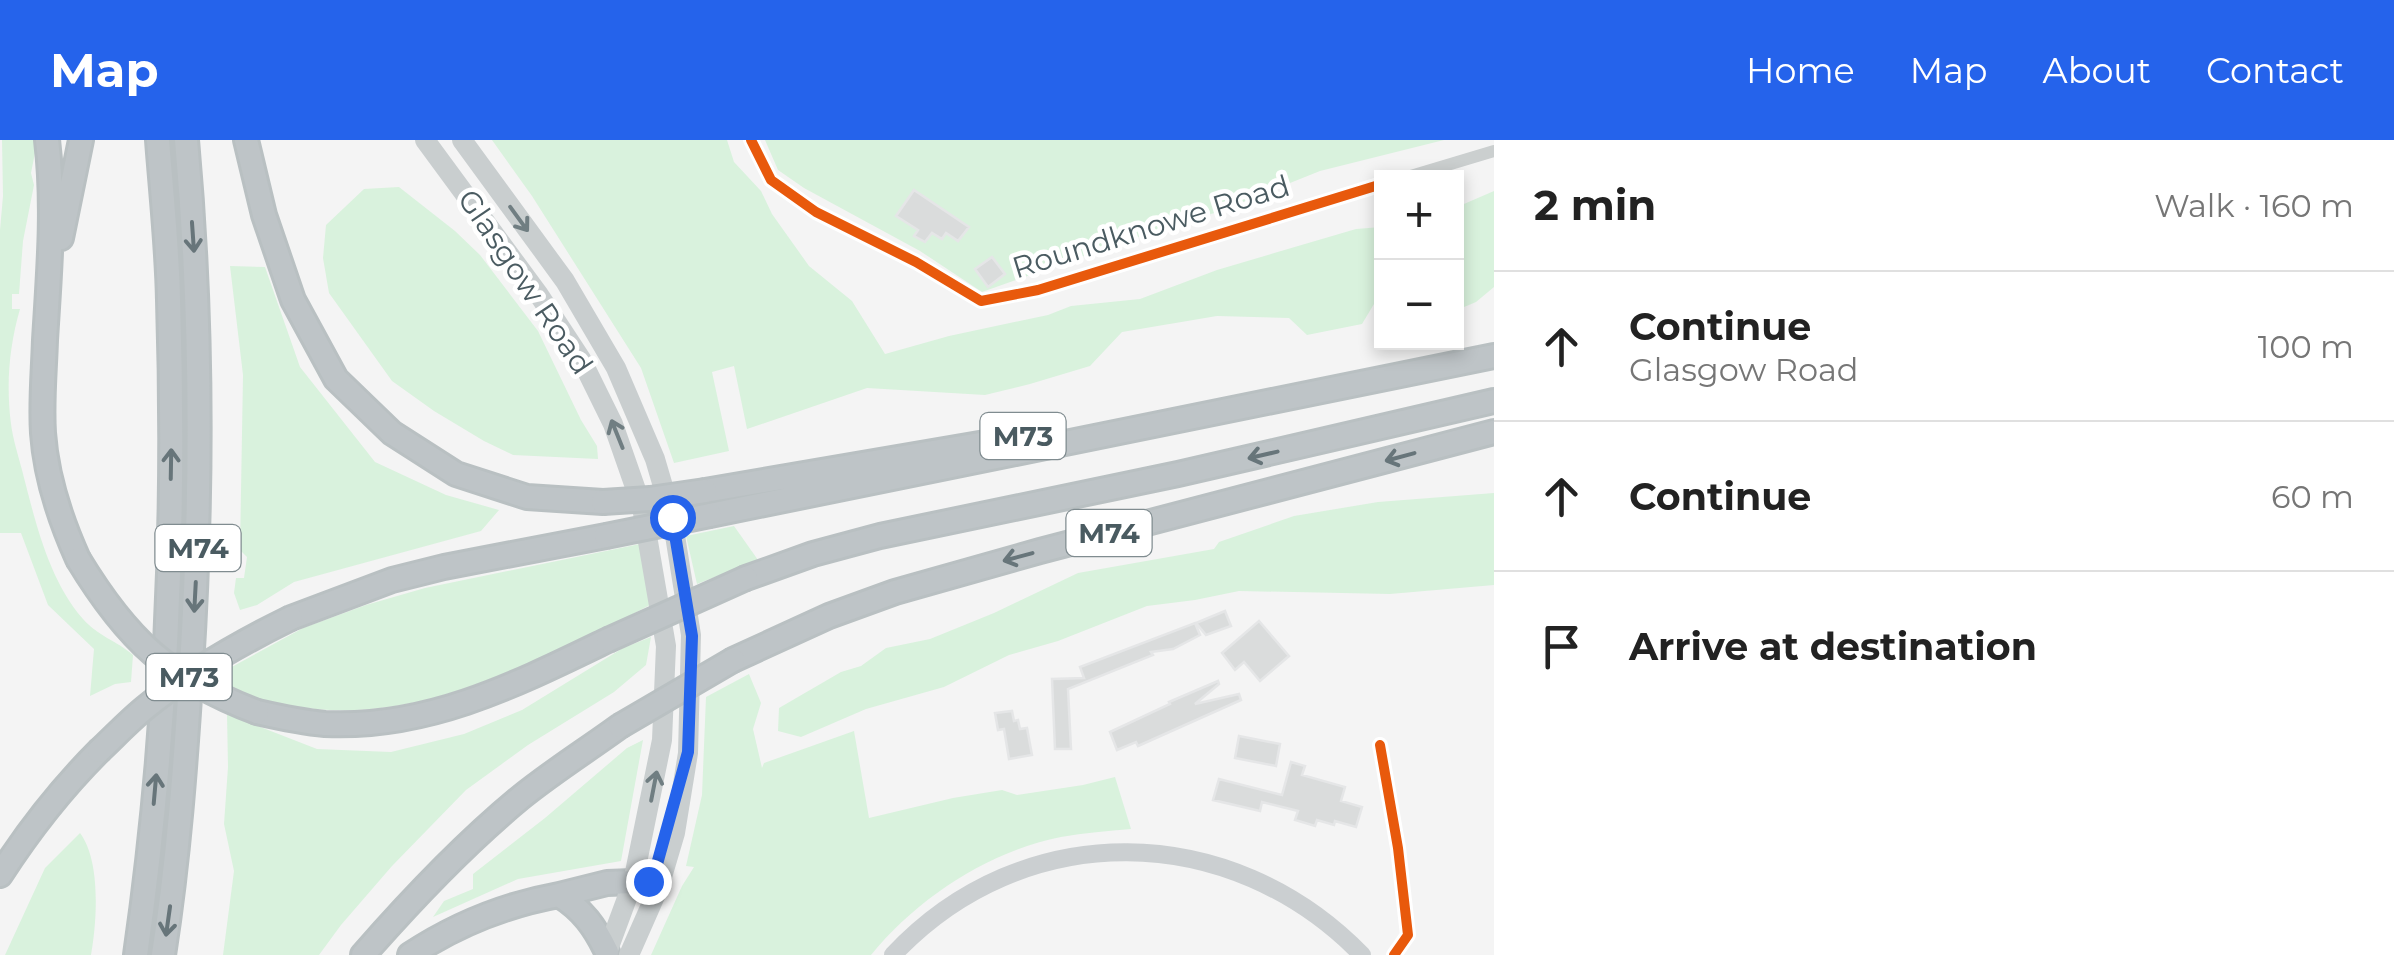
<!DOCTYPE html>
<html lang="en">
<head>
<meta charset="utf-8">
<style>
	body { margin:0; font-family:Montserrat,sans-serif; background:#f6f6f6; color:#222 }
	.controls { position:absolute; right:30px; top:30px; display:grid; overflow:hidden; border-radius:0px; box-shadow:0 5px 15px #0003 }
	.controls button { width:90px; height:90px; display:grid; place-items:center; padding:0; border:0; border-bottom:2px solid #e0e0e0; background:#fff; color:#222; font:50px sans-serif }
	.stop { position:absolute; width:30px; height:30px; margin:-22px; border:8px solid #2563eb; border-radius:50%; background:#fff }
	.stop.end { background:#2563eb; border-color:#fff; box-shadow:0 2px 10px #0008 }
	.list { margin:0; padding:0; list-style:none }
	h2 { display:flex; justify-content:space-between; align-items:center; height:130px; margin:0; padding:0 40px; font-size:42px }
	h2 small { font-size:32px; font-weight:400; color:#767676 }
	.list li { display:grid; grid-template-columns:65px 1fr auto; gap:30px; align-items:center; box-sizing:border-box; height:150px; padding:0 40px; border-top:2px solid #e0e0e0 }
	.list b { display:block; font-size:38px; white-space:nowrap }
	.list p { margin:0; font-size:32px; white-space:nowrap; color:#767676 }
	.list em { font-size:32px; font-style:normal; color:#767676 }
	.icon { flex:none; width:55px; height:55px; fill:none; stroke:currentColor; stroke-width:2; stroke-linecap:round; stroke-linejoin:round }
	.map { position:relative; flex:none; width:1494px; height:815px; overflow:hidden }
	header { display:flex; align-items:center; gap:60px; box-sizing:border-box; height:140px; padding:0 50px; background:#2563eb; color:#fff }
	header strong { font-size:48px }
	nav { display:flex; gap:55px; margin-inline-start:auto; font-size:35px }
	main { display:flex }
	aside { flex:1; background:#fff }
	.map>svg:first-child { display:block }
	.green { fill:#d9f2dd }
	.building { fill:#dadcdc; stroke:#e5e6e7; stroke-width:2.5 }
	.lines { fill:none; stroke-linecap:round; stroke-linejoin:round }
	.motorway-casing { stroke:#b9c0c2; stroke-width:28 }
	.minor { stroke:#cbcfcf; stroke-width:12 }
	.secondary { stroke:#cbcfd1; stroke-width:18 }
	.primary { stroke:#c9cecf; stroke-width:20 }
	.motorway { stroke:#bec4c7; stroke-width:22 }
	.motorway-bridge-casing { stroke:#b9c0c2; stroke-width:28; stroke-linecap:butt }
	.motorway-bridge { stroke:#bec4c7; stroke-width:22 }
	.cycleway-casing { stroke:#fff; stroke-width:16 }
	.cycleway { stroke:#e8590c; stroke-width:10 }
	.oneway { stroke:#707e82 }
	.oneway2 { stroke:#67757a }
	.route { stroke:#2563eb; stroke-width:12 }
	.labels { text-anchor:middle; stroke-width:9; stroke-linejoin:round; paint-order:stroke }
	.shield { fill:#fff; stroke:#808c90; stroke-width:2.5 }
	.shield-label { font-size:28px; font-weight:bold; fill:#4a5b61 }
	.street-label { font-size:30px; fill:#4a5b61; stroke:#fff }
</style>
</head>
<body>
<header>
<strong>Map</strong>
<nav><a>Home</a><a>Map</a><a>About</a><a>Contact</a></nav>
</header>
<main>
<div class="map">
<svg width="1494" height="815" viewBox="0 0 1494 815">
	<rect width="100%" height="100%" fill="#f4f4f4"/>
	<!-- green -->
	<path class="green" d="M2 0H34L36 8 31 33 34 45 23 101 19 154H12V169H20C9 207 6 245 11 284 13 299 18 315 22 330 35 380 48 439 83 479 99 497 116 500 133 515L131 542 115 544 90 556 94 509 48 465 21 393H0V90L3 56Z
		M492 0H727L734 22 761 51 772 74 809 126 852 161 885 214 949 196 1048 175 1071 166 1140 159 1217 130 1356 89 1381 87V159H1377L1362 184 1307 195 1289 178 1217 176 1122 192 1090 226 1030 244 985 255 867 248 747 289 734 226 712 232 729 311 674 323 641 228 532 56Z
		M765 0H1444L1320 31 1218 72 1172 85 982 152 920 111 804 48 778 30Z
		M399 47 455 91 480 115 538 191 581 280 597 306 598 319 513 315 484 301 434 271 392 241 329 153 323 118 326 85 364 49Z
		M1494 51V147L1476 162 1457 170V67Z
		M230 126 265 127 300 227 375 322 446 355 499 370 481 391 294 442 257 465 240 470 234 453 236 438H244L247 417 240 410 243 235Z
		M1494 353V445L1390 454 1239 451 1195 460 1147 466 1058 501 1009 515 944 547 866 569 801 597 778 591 779 568 841 532 861 526 886 508 930 499 994 473 1078 433 1214 409 1219 402 1294 376 1378 362Z
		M734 386 758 420 697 444 686 396Z
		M640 404 650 465C618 482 586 497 553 512 466 552 384 583 287 565 271 562 249 559 235 550 229 546 224 539 219 534L303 488 366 465 425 448Z
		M651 497 646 525 614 552 528 605 466 650 392 726 341 785 319 815H223L234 731 224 684 228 627 227 574 317 609 391 612 464 594 522 570 623 508Z
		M749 534 761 563 753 589 762 628 764 623 854 591 869 678 953 658 1002 650 1017 655 1083 645 1115 637 1131 689C1108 691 1084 693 1061 697 987 712 918 758 871 815H651L682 746 694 727 686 726 702 655 706 557Z
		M643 600 621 721 518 739 433 777 444 761 473 749V734L545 678 627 608Z
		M80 693C101 721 97 781 91 815H5L45 728Z"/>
	<!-- building -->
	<path class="building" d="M914 50 969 87 958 101 946 93 942 99 932 93 925 102 914 96 918 90 896 76Z
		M992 117 1005 134 988 147 975 129Z
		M1225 471 1231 486 1206 495 1196 483Z
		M1259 481 1289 516 1260 541 1244 522 1235 530 1222 513Z
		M1195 483 1200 495 1173 509 1151 512 1153 515 1068 549 1071 609H1055L1052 539 1084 538 1080 527Z
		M1218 541 1219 544 1195 564 1239 554 1241 560 1138 606 1136 602 1117 610 1110 592 1170 564 1169 562Z
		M1012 571 1014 581 1018 580 1020 589 1027 588 1032 615 1009 619 1004 589 998 590 995 573Z
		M1239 596 1280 604 1276 626 1235 618Z
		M1291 622 1305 626 1302 635 1345 647 1341 661 1362 667 1356 687 1335 681 1334 685 1317 680 1315 686 1295 680 1298 671 1262 662 1260 671 1213 660 1219 639 1282 655Z"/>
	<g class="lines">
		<!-- motorway casing -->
		<g class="motorway-casing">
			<path id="motorway" d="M47 0C55 66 49 134 45 200 44 232 41 262 43 293 46 337 60 379 78 419
				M246 0 264 75 293 160 336 239 392 293 456 334 527 357 603 362
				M61 98 81 0
				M705 351 1033 295
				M710 375 1494 216
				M746 438 813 414 880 396 1178 334 1494 261
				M291 478 392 440 444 427 606 396
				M733 520 829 476 895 452 1040 411 1494 292
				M257 572C279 577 302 582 325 584 428 589 517 544 608 500
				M0 735C29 690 61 649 99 611
				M559 755 607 743 633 742
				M136 815C167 599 176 378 169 160 168 107 162 53 158 0
				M163 815C178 719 185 623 191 526 202 350 202 176 186 0
				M363 815C412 759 463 705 520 658 552 632 587 610 620 586
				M410 815C457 784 504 765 559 755 583 770 595 787 607 812"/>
		</g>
		<!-- minor -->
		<path class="minor" d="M751 0 771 40 816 72 916 122 981 161 1038 150 1382 44
			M1404 38 1494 11
			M1380 605 1398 708 1408 795 1394 815"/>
		<!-- secondary -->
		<path class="secondary" d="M893 815C1023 676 1231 680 1362 815"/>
		<!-- primary -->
		<path class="primary" d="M425 0 539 155 581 219 613 284 642 367 666 506 662 600 633 742 606 815
			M462 0 565 141 616 228 655 319 672 377 691 495 688 613 675 693 659 747 629 815"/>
		<!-- motorway -->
		<use href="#motorway" class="motorway"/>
		<!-- motorway-bridge casing -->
		<g class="motorway-bridge-casing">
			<path id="motorway-bridge" d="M603 362 650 359 705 351
				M606 396 710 375
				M78 419C127 500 168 538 257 572
				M608 500 746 438
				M620 586 733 520
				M99 611C114 597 129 581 145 568 189 532 240 503 291 478"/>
		</g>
		<!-- motorway-bridge -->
		<use href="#motorway-bridge" class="motorway-bridge"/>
		<!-- cycleway casing -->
		<g class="cycleway-casing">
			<path id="cycleway" d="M751 0 771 40 816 72 916 122 981 161 1038 150 1382 44
				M1380 605 1398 708 1408 795 1394 815"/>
		</g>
		<!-- cycleway -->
		<use href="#cycleway" class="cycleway"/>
	</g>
	<!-- one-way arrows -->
	<defs><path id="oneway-shaft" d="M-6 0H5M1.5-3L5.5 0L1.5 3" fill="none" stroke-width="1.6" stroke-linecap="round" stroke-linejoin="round" transform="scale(2.5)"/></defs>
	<g class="oneway">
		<use href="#oneway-shaft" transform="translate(519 79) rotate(54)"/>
		<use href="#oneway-shaft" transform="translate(617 294) rotate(-112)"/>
		<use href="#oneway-shaft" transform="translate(654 646) rotate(-79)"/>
	</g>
	<g class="oneway2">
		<use href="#oneway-shaft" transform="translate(193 97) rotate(86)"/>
		<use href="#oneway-shaft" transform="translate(1263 315) rotate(167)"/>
		<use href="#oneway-shaft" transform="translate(1400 317) rotate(165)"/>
		<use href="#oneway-shaft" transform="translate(171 324) rotate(-89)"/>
		<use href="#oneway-shaft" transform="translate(1018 417) rotate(165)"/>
		<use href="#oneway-shaft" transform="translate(195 457) rotate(93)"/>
		<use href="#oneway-shaft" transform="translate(155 649) rotate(-85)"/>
		<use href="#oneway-shaft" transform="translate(168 781) rotate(98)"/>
	</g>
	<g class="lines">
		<!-- route -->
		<path class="route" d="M648 741 654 735 688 612 692 496 672 377"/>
	</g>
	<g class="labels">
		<!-- shield labels -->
		<g class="shield">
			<rect x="980.5" y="273" width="85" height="46" rx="8"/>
			<rect x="1066.5" y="370" width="85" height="46" rx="8"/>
			<rect x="155.5" y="385" width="85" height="46" rx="8"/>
			<rect x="146.5" y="514" width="85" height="46" rx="8"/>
		</g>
		<g class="shield-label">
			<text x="1023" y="306">M73</text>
			<text x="1109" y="403">M74</text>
			<text x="198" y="418">M74</text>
			<text x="189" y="547">M73</text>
		</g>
		<!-- street labels -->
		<g class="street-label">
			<text transform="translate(1151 87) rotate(-17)" y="10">Roundknowe Road</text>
			<text transform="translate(525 142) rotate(56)" y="10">Glasgow Road</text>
		</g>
	</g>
</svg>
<div class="controls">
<button>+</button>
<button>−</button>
</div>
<div class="stop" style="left:672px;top:377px"></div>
<div class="stop end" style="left:648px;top:741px"></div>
</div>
<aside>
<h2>2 min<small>Walk · 160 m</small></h2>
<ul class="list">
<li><svg class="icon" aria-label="ahead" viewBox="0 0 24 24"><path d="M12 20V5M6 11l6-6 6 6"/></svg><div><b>Continue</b><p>Glasgow Road</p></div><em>100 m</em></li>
<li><svg class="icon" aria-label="ahead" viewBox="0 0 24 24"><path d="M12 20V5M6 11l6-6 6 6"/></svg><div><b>Continue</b></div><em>60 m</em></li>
<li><svg class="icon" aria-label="arrive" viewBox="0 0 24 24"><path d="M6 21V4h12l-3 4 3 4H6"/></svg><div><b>Arrive at destination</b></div></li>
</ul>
</aside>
</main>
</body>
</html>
